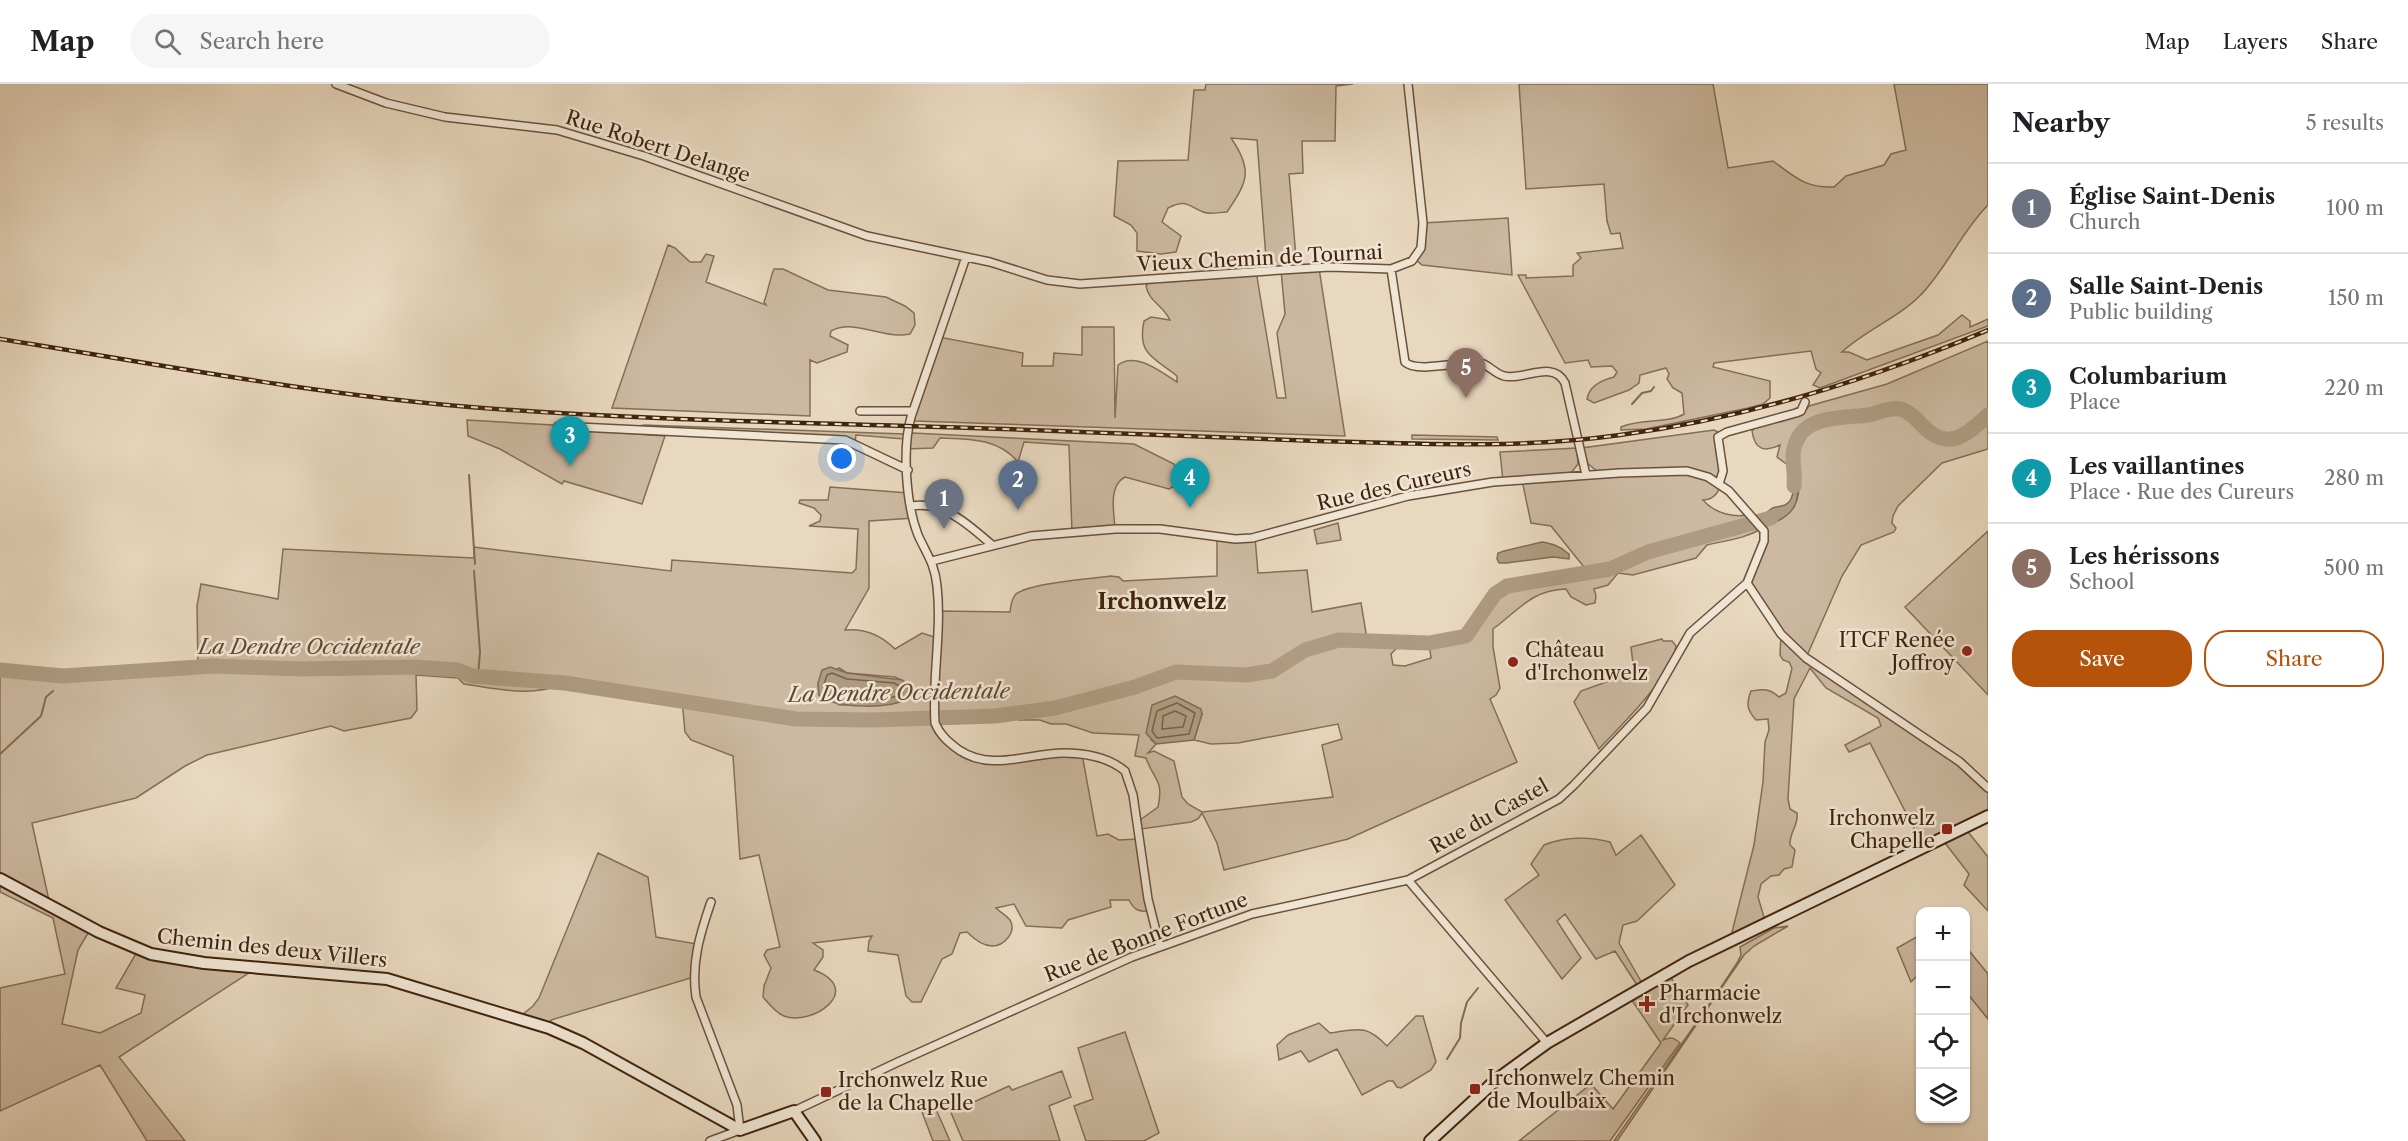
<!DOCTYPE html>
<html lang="en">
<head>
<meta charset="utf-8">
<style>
	body { margin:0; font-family:"Libre Caslon Text",serif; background:#f6f6f6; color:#202124 }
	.controls { position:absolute; right:18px; bottom:18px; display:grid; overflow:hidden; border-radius:12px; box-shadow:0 2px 4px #0004 }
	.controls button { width:54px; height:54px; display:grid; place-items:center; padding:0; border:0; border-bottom:2px solid #e0e0e0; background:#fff; color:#202124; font:30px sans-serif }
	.you { position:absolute; left:842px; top:375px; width:21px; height:21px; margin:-15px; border:4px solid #fff; border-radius:50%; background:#1a73e8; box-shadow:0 0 0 9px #1a73e833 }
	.badge { display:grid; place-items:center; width:39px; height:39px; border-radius:50%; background:#b45309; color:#fff; font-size:20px; font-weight:700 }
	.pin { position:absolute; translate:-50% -50px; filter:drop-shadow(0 2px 3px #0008) }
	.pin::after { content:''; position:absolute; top:32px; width:21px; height:18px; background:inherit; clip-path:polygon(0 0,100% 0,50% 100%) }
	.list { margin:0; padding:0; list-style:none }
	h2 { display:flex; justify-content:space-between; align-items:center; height:78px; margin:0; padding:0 24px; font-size:26px }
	h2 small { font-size:20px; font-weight:400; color:#757577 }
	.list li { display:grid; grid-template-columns:39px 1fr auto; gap:18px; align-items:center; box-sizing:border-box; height:90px; padding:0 24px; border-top:2px solid #e0e0e0 }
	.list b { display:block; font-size:22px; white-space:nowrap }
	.list p { margin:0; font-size:20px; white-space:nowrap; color:#757577 }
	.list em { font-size:20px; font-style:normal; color:#757577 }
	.actions { display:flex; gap:12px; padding:18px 24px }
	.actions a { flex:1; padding:14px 0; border:2px solid #b45309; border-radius:24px; text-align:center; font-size:21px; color:#b45309 }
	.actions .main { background:#b45309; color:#fff }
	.icon { flex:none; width:33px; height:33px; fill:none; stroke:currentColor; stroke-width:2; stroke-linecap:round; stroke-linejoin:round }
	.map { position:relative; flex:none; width:1988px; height:1057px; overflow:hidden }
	header { display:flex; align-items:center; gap:36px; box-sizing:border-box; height:84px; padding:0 30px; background:#fff; border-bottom:2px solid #e0e0e0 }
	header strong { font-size:28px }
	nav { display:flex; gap:33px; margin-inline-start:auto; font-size:21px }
	.search { width:420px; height:54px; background:#f6f6f6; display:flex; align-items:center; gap:15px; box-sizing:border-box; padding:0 21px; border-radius:33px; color:#757577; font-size:22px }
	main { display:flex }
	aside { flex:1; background:#fff }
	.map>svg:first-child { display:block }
	.green { fill:#ccb9a1; stroke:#866e56; stroke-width:1.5; fill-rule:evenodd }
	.water { fill:#af9b82; stroke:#836b53; stroke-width:1.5 }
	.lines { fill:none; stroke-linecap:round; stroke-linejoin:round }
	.shore { stroke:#786047; stroke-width:1.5 }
	.stream { stroke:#836b53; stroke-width:2 }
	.river { stroke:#af9b82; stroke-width:15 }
	.street-casing { stroke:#6b5139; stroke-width:10 }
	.secondary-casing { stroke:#41240c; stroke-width:14 }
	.street { stroke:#f0e6d5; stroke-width:7 }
	.secondary { stroke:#f0e6d5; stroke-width:10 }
	.rail-casing { stroke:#41240c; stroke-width:4.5 }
	.rail { stroke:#f0e6d5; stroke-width:2; stroke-dasharray:7; stroke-linecap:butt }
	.poi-dot { fill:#8f2418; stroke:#f0e6d5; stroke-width:2 }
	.labels { text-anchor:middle; stroke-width:5; stroke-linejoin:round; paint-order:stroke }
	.street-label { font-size:20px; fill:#41240c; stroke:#f0e6d5 }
	.poi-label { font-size:20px; fill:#41240c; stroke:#f0e6d5; text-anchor:start }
	.water-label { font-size:21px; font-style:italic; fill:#62482f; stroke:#f0e6d5 }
	.quarter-label { font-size:22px; font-weight:bold; fill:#41240c; stroke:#f0e6d5 }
</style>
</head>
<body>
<header>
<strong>Map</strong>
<div class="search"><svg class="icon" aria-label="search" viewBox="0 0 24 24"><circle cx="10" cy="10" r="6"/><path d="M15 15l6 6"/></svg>Search here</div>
<nav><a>Map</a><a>Layers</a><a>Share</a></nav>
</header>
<main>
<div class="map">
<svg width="1988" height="1057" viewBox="0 0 1988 1057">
	<rect width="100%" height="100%" fill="#e8d8bf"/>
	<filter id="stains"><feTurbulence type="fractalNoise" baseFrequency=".00333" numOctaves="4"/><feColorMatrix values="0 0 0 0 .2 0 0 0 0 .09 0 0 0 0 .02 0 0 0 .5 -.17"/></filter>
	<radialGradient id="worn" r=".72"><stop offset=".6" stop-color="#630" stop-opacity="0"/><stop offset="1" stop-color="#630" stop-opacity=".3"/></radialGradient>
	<!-- green -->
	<path class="green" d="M1206 0H1353L1336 2 1335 57H1302L1303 89 1289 90 1297 185 1319 184 1345 352 914 337 913 327 939 253 1023 269 1022 282H1053L1054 269 1082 271V243H1114L1115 334 1118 281C1136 267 1162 289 1177 298V292C1153 273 1137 270 1144 237L1151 233 1170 236C1163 221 1149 218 1146 202L1151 195 1256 187 1277 314H1286L1277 249 1285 230 1281 186 1267 187 1257 56 1231 54C1253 86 1248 97 1227 128 1220 128 1210 131 1203 128 1187 121 1186 115 1168 124L1162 138 1181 152 1176 168 1161 170 1137 167V149L1131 141 1114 132 1118 77 1188 76 1194 6H1205Z
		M1519 0H1713L1728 84 1773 77C1795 93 1805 104 1834 103L1846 92 1884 81 1891 70 1906 66 1894 0H1988V121C1964 145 1950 177 1927 204 1904 232 1868 244 1842 268H1849L1867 276 1938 251 1962 231 1970 237V243L1988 235V242L1820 304 1813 301 1821 289 1816 285 1811 267 1714 279 1713 283 1770 297V314L1763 320 1748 324 1646 345 1621 346V343C1641 334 1668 340 1684 330L1682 309 1673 304 1667 295 1669 290 1666 284 1640 291 1639 299 1629 306 1594 319 1587 315C1589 302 1602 296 1614 293L1617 288 1612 282 1591 283 1588 276 1565 279 1518 191H1526V194L1573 192V181L1581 174 1577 169 1623 164 1620 149 1611 150 1607 137 1604 100 1526 105Z
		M1508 134 1512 191 1422 181 1415 175 1423 139Z
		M668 161 675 164 690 178H701L706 170 714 172 706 198 766 221 764 218C768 208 770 194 774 185H783L828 206 886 213 905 222 914 229 915 241 910 250C884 256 855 234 831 247L830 252 848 261 847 268 817 279 810 276V332L612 324Z
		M1988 257V365L1942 379 1898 422 1893 432 1892 439 1896 444 1894 448 1861 461 1842 492 1806 574 1960 678 1988 704V732L1965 744 1988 773V827L1964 801 1969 790 1942 755 1924 764 1870 659 1849 668 1845 661 1881 642 1878 634 1826 604 1810 584 1794 615 1788 715 1790 725 1797 729C1799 741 1789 749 1790 761L1795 766 1792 783 1784 785 1779 791 1771 792 1761 800 1758 813 1766 840 1731 852 1754 761 1763 698 1765 658 1769 646 1768 635 1756 636C1747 626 1746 620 1751 607 1764 605 1769 604 1779 613L1786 609 1792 584 1789 578 1783 576 1780 571 1781 550 1753 505 1752 499 1753 488 1761 466 1763 444C1744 455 1729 456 1707 461L1696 474 1633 491 1618 489 1608 501 1594 505 1596 512 1595 519 1586 521 1571 513 1566 505C1531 506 1518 527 1493 545V563L1500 604 1496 611 1490 615 1517 678 1348 755 1224 786 1217 759 1202 729 1198 735 1191 738 1141 745 1140 736 1158 723C1164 695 1154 697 1146 674L1135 672 1139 651 1093 649 1066 640H1051L1040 636H1019L1011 630 935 633 936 648 983 676 1082 670 1097 752 1108 750 1119 756 1137 755 1148 827C1137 828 1134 825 1129 816H1110L1111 823 1068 836 1062 844 1026 842 1014 820 996 824C1000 828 1007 832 1010 836 1017 848 1004 862 992 862 983 862 973 854 967 848L960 849 952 870 942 875 921 918H912L906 912 898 871 868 867 869 857 872 852 813 859 823 866V873L814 886C866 906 811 943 784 932 776 929 769 920 763 913L764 902 771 884 764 871 767 866 780 863 759 771 740 775 733 672 691 656 685 648 682 616 565 599C532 614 498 605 464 600L458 594 416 591 417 626 411 634 344 647 331 642 207 671 185 682 136 714 32 739 50 821 91 844 78 866 62 940 100 949 141 929 145 911 116 904 138 866 258 883 119 973 185 1057H147L100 981 0 1027V904L65 890 53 834 0 808V586L63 592 198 584 197 522 201 500 278 515 283 465 474 474V463L671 487 672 476 852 489 856 485 858 445 809 442 820 437 821 431 814 424 799 419 800 416H828L830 403 909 409 914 434 869 437V504L845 546C864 544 881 551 895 565L922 549 937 554 938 527 1010 528C1011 522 1011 515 1016 510 1030 499 1090 495 1110 492L1119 493 1123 497 1217 492V453H1255L1258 489 1307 486 1312 528 1361 519 1367 555 1404 557 1391 570 1393 581 1405 582 1431 574 1429 559 1466 552 1495 510 1507 502 1588 488 1551 442 1531 439 1522 396 1503 397 1500 368 1577 364 1578 380 1571 389 1598 388 1586 378 1582 364 1714 346 1722 350 1718 353C1721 372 1730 415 1703 416 1714 429 1735 435 1751 430L1763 443 1797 416 1799 406 1792 381 1789 382 1777 373 1780 361C1765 368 1755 367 1752 347L1757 341 1804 328 1809 322 1887 300ZM839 584 847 589 895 593 902 596 909 605 896 619 840 621 819 611 818 599ZM1202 630 1194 656 1211 660 1238 659 1338 640 1342 655 1322 661 1333 713 1202 728 1188 720 1182 713 1174 677 1154 667 1148 669 1156 660 1151 656Z
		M467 336 553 341 556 352 576 356 579 346 665 352 642 420 564 397 562 400 500 365 468 352Z
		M644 341 904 350V355L856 351 855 358 624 345Z
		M912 349 1134 360 1174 380 1178 390 1176 401 1169 405 1125 393C1108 402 1114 428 1115 445L1072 449 1069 361 1024 358 1018 378C998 354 969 355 940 354L933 364 907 365Z
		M1412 351 1497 353 1498 356 1412 355Z
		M1338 439 1341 456 1317 460 1314 446Z
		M1988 447V611L1905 523Z
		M1662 555 1663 557H1672L1676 562C1671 594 1621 641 1599 665L1574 618 1581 607 1634 588 1631 563Z
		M1641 751 1675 801 1637 837 1623 841 1619 859 1642 899 1637 901 1615 867 1596 875 1565 830 1557 837 1581 874 1562 895 1505 816 1539 791 1531 780 1544 761C1564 753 1588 752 1610 758L1616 771Z
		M598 769 648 793 656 853 697 860 694 893 551 936 549 944 518 934 533 922 539 914Z
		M1788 842 1754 862 1744 871 1628 1041 1617 1057H1614L1717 909 1737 879 1741 871 1740 863 1774 844Z
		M1920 851V889L1911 898 1897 864Z
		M1966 863 1988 890V935L1966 908Z
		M1668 889 1688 921 1663 956C1671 953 1673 953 1680 959L1610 1057H1519L1591 1000 1613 1025 1661 959 1629 912Z
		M1416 932H1423L1436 978 1431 986 1401 1004 1397 1003 1393 997H1388L1362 1011 1337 965 1309 978 1301 967 1279 976 1277 961 1288 951 1319 939 1330 949C1358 945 1366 940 1387 962Z
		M1125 948 1159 1049 1144 1057H1086L1074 1022 1093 1015 1078 964Z
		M1062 987 1071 1013 1049 1022 1060 1057H963L949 1024 974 1018 1009 1002 1012 1006Z
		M935 1023 950 1057H933L922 1028Z"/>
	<!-- water -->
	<path class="water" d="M1795 381C1801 416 1800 431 1763 443L1756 435C1763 433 1766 429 1771 425 1775 422 1781 423 1785 421 1798 415 1792 392 1789 382Z
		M1542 458C1553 460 1560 462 1569 470V475L1553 473 1506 479H1499L1497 475 1498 469 1504 467Z
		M830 583 847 589 902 596 907 600 909 613C896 626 832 625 819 611L818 599 822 586Z
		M1175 612 1201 625 1202 630 1194 656 1156 660 1146 649 1152 621Z"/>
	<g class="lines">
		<!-- shore -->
		<path class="shore" d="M832 589 847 595 894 599 901 603 903 609C891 618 837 619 825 609L824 600 827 591Z
			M1177 619 1195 629 1189 650 1157 654 1152 647 1157 627Z
			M1175 627 1186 632 1183 643 1162 645 1163 632Z"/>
		<!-- stream -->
		<path class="stream" d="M1632 320 1642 309 1651 307 1654 303
			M469 391 475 480
			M474 487 480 568 478 592
			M0 670 41 632 46 613 53 607
			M1447 975 1460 954 1461 939 1467 918 1478 904"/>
		<!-- river -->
		<path class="river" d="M1794 402C1796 386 1789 372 1797 356 1808 331 1846 334 1868 331 1879 329 1888 323 1900 325 1909 327 1916 335 1922 341 1947 368 1966 352 1988 331
			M0 586 63 592 214 582 302 585 415 583 457 586 472 592 565 599 796 635 874 636 995 632 1055 624 1135 603 1176 588 1246 591 1272 587 1305 566 1339 556 1429 559 1466 552 1495 510 1507 502 1610 485 1648 468 1771 434"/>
		<!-- street casing -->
		<g class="street-casing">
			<path id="street" d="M336 0 386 19 445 33 557 46 644 72 867 152 990 178 1047 196 1080 200 1281 186 1330 183 1391 185 1412 177 1421 164 1423 139 1408 0
				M966 173 911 333C902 365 906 420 918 451 926 469 935 480 937 502 942 547 932 593 935 639 940 651 948 658 959 666 992 688 1028 669 1064 669 1085 669 1108 673 1125 687L1133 711 1148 815 1160 863
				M1391 185 1405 278C1416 289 1458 278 1475 278 1487 278 1493 289 1504 292 1523 297 1553 275 1565 299L1586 391
				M860 327H913
				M558 342 845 356 908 386
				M1719 400 1723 387 1718 353 1727 348 1796 329 1801 327 1805 318
				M912 422C944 417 970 442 992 461
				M932 477 1031 452 1115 445H1160L1235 455 1252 454 1408 412 1493 398 1619 389 1687 387 1708 393 1729 407 1764 447V457L1747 499 1690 549 1647 624 1574 701 1559 715 1408 796
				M1747 499 1781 550 1806 574 1960 678 1988 704
				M794 1027 898 978 1132 873 1252 830 1408 796 1547 959
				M710 1057 740 1046 737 1021 696 913C691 879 700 850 711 818"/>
		</g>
		<!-- secondary casing -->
		<g class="secondary-casing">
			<path id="secondary" d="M0 795 99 848 151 870 204 879 387 895 549 944 583 959 740 1046 794 1027 815 1057
				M1430 1057 1496 996 1547 959 1689 877 1988 732"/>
		</g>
		<!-- street -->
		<use href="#street" class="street"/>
		<!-- secondary -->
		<use href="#secondary" class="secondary"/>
		<!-- rail casing -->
		<g class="rail-casing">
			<path id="rail" d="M0 255C156 280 312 310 470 323 647 337 827 339 1005 345 1109 349 1213 353 1318 357 1418 360 1520 365 1620 351 1748 334 1869 296 1988 246"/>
		</g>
		<!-- rail -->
		<use href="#rail" class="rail"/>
	</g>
	<!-- markers -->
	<g class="poi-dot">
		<circle cx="1967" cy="567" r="6"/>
		<circle cx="1513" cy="578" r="6"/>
		<rect x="1941" y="739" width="12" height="12" rx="3"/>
		<path d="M1644 911h6v6h6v6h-6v6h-6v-6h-6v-6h6z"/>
		<rect x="1469" y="999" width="12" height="12" rx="3"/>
		<rect x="820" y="1002" width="12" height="12" rx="3"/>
	</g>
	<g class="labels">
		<!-- street labels -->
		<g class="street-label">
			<text transform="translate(658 62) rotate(18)" y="7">Rue Robert Delange</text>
			<text transform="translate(1260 174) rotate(-3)" y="7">Vieux Chemin de Tournai</text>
			<text transform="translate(1394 402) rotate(-13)" y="7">Rue des Cureurs</text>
			<text transform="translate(1489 732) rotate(-29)" y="7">Rue du Castel</text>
			<text transform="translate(1146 853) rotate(-21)" y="7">Rue de Bonne Fortune</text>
			<text transform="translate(272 864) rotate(6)" y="7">Chemin des deux Villers</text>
		</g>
		<!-- poi labels -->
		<g class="poi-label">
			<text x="1955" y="563" text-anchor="end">ITCF Renée<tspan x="1955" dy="23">Joffroy</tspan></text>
			<text x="1525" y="573">Château<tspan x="1525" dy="23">d'Irchonwelz</tspan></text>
			<text x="1935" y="741" text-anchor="end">Irchonwelz<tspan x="1935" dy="23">Chapelle</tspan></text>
			<text x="1659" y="916">Pharmacie<tspan x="1659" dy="23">d'Irchonwelz</tspan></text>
			<text x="1487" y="1001">Irchonwelz Chemin<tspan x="1487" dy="23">de Moulbaix</tspan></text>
			<text x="838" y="1003">Irchonwelz Rue<tspan x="838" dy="23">de la Chapelle</tspan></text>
		</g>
		<!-- water labels -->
		<g class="water-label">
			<text x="309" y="570">La Dendre Occidentale</text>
			<text transform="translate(899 609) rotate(-1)" y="7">La Dendre Occidentale</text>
		</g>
		<!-- quarter labels -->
		<g class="quarter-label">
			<text x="1162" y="525">Irchonwelz</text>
		</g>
	</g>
	<rect width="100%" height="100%" filter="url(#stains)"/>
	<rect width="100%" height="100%" fill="url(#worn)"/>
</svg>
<div class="controls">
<button>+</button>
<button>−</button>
<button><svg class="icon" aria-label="locate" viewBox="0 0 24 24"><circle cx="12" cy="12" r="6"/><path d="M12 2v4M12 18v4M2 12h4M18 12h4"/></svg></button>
<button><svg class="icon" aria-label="layers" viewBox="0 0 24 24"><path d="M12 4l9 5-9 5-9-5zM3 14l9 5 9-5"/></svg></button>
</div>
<div class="you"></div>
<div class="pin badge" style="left:944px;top:445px;background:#6b7280">1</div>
<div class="pin badge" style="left:1018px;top:426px;background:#5c6f8a">2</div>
<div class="pin badge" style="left:570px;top:382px;background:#0f9aa8">3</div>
<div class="pin badge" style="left:1190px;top:424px;background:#0f9aa8">4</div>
<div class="pin badge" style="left:1466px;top:314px;background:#8d6e63">5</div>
</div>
<aside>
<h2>Nearby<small>5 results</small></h2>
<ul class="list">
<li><span class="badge" style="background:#6b7280">1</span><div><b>Église Saint-Denis</b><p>Church</p></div><em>100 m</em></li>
<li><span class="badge" style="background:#5c6f8a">2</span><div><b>Salle Saint-Denis</b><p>Public building</p></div><em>150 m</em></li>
<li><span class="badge" style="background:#0f9aa8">3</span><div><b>Columbarium</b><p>Place</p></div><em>220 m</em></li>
<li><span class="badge" style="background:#0f9aa8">4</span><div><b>Les vaillantines</b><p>Place · Rue des Cureurs</p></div><em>280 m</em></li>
<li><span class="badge" style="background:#8d6e63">5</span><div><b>Les hérissons</b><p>School</p></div><em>500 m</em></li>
</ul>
<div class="actions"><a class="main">Save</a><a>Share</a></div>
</aside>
</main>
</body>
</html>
